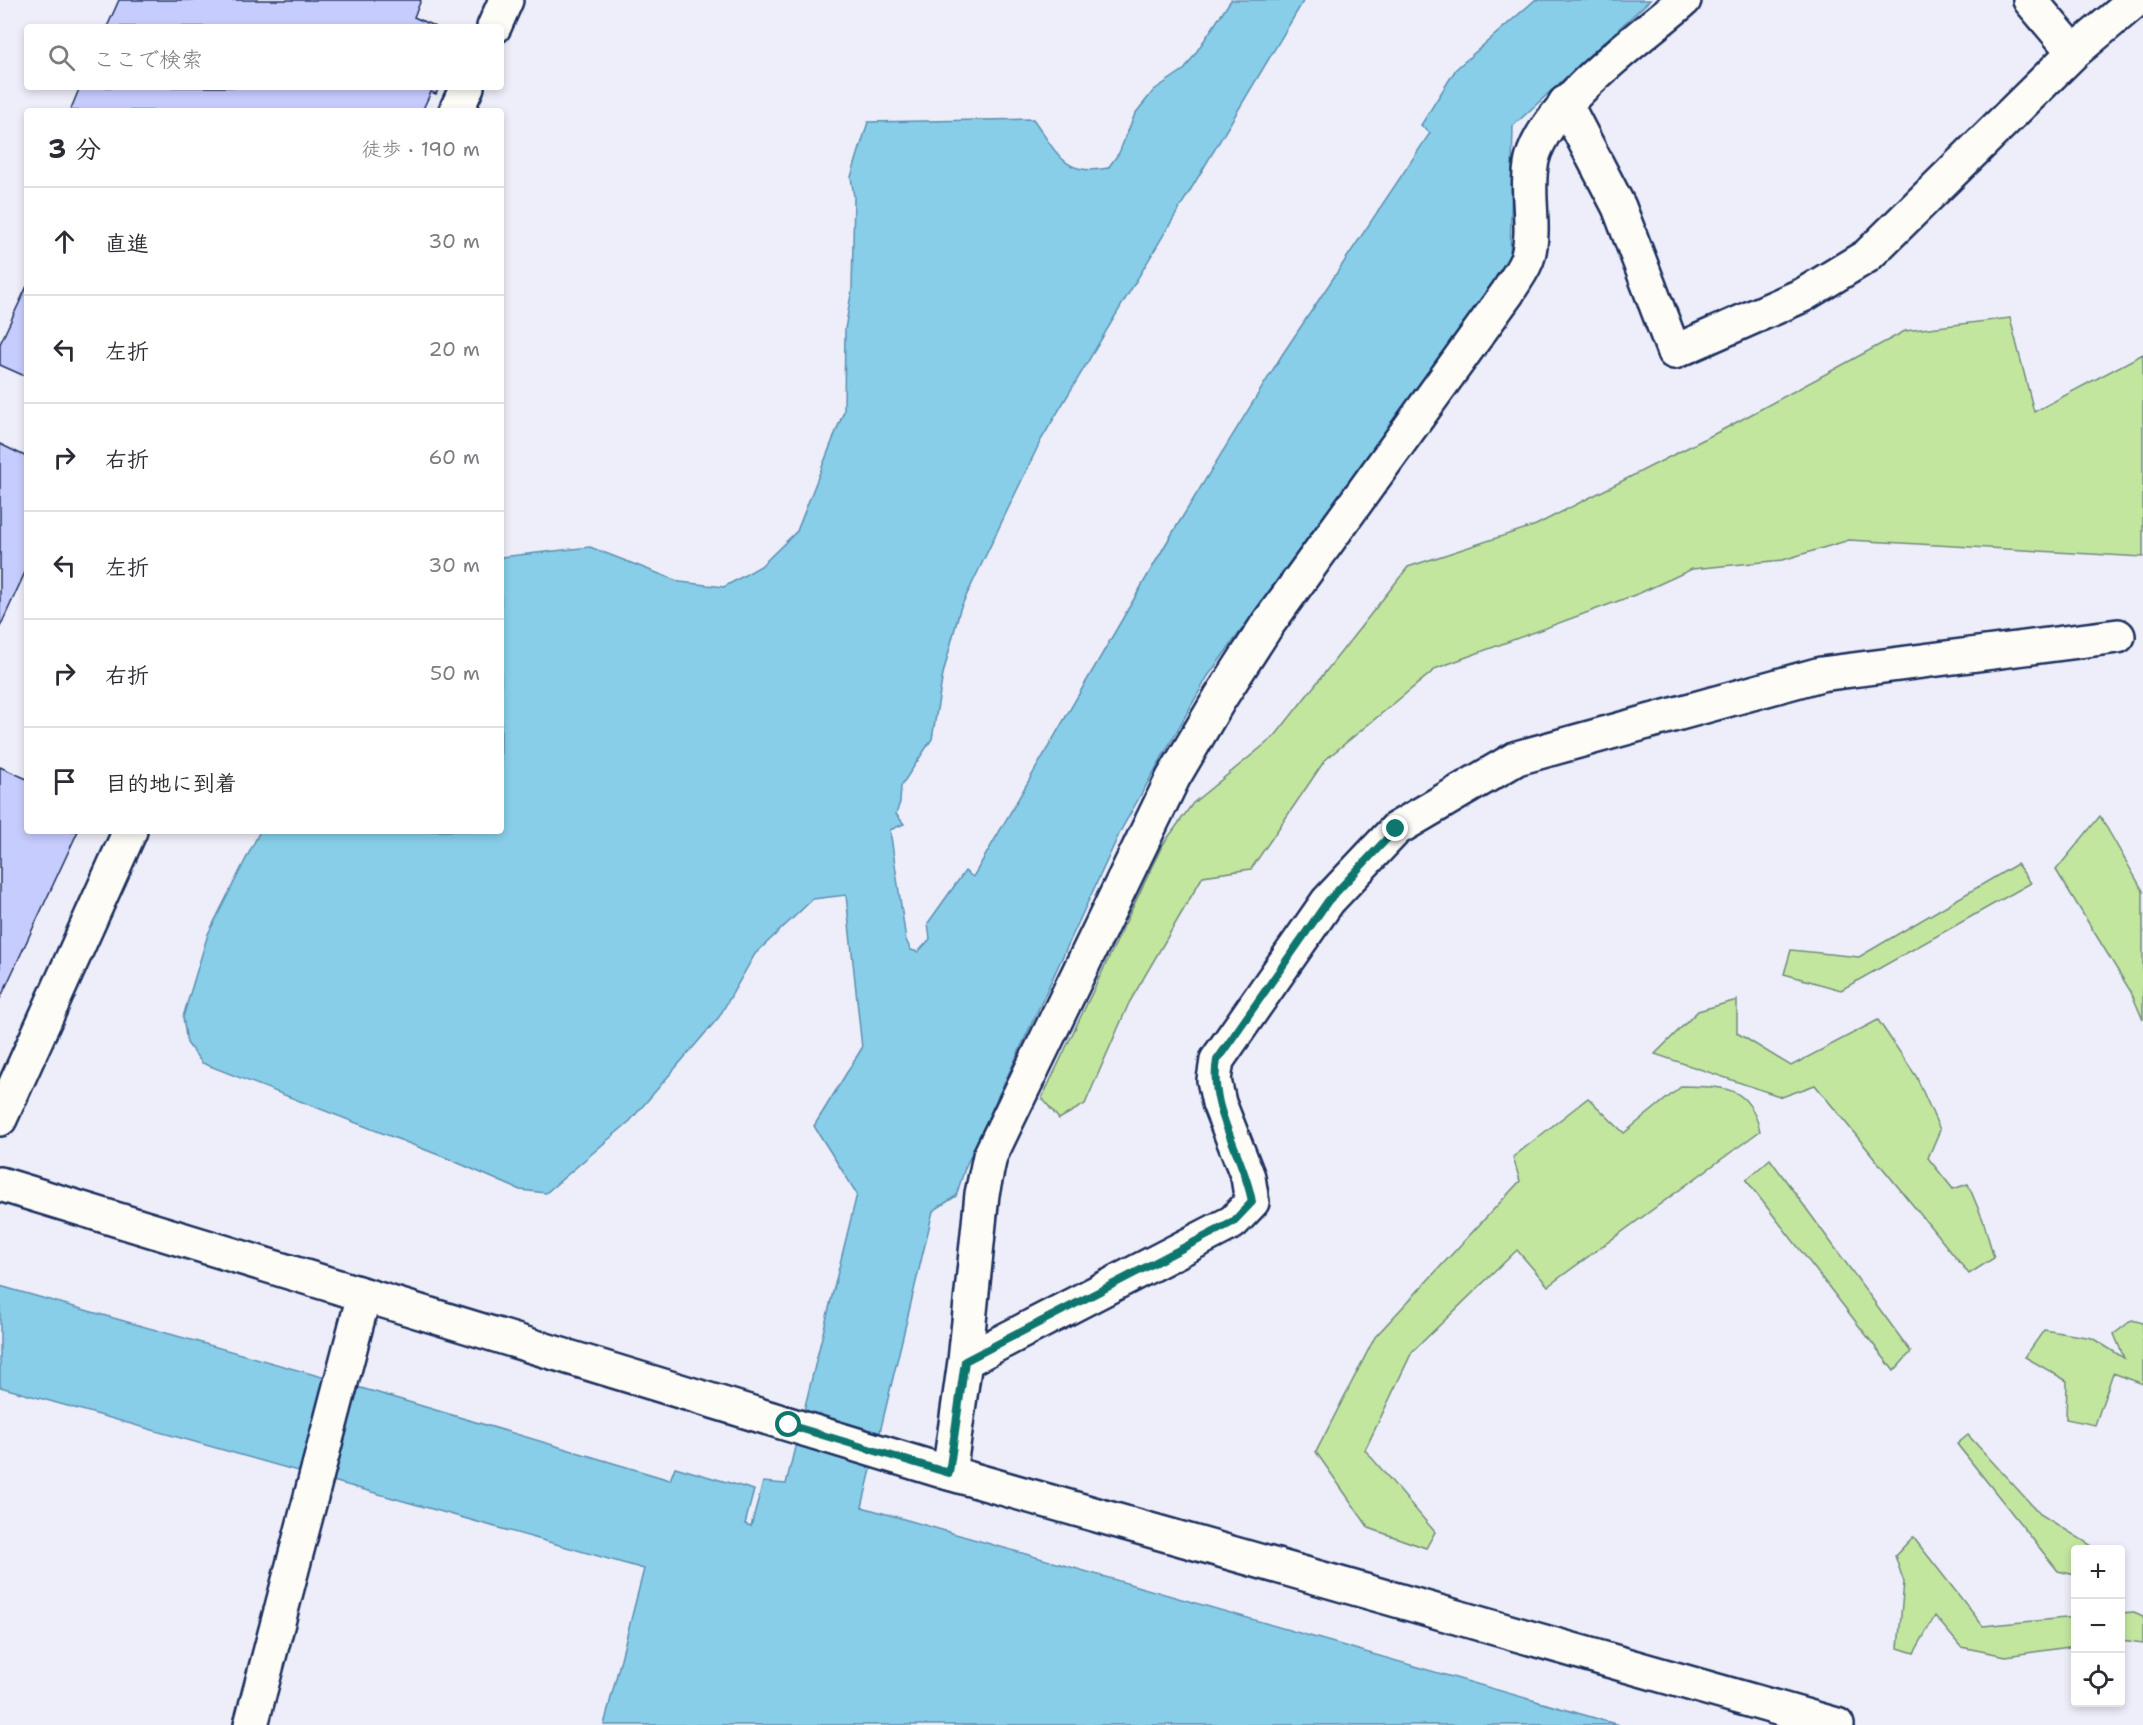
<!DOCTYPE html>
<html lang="ja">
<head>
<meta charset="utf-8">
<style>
	body { margin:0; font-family:"Shantell Sans","Klee One",sans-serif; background:#f2f2f3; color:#2b2b33 }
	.controls { position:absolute; right:18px; bottom:18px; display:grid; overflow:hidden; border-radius:6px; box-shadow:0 3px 9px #0003 }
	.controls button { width:54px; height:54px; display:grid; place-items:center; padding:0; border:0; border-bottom:2px solid #e1e1e2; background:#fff; color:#2b2b33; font:30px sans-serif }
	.stop { position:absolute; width:18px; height:18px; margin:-14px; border:4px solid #0f766e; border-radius:50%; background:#fff }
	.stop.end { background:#0f766e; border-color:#fff; box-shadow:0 2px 6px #0008 }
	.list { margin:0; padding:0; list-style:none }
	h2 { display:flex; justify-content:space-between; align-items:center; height:78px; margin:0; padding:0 24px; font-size:26px }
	h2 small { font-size:20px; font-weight:400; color:#7c7c81 }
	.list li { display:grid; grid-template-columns:39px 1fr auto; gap:18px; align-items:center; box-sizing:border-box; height:108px; padding:0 24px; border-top:2px solid #e1e1e2 }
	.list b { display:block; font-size:22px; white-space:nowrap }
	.list em { font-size:20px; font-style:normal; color:#7c7c81 }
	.icon { flex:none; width:33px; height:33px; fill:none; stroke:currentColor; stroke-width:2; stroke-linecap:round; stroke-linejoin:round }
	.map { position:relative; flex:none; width:2143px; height:1725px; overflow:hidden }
	.search { position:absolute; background:#fff; box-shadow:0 3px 9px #0003; left:24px; top:24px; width:480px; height:66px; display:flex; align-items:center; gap:15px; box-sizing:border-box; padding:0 21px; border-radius:6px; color:#7c7c81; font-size:22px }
	.panel { position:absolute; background:#fff; box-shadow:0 3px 9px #0003; left:24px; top:108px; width:480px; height:726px; border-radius:6px }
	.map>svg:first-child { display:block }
	.green { fill:#c3e69f; stroke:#6f8a7e; stroke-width:1.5 }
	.water { fill:#88cee9; stroke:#5c8eb1; stroke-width:1.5 }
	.building { fill:#c7ccfe; stroke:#1b2f5e; stroke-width:1.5 }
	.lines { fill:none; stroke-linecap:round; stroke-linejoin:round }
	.street-casing { stroke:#1b2f5e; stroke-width:38 }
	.secondary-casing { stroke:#1b2f5e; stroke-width:38 }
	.street { stroke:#fdfcf7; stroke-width:33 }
	.secondary { stroke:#fdfcf7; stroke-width:33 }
	.route { stroke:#0f766e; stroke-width:8 }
</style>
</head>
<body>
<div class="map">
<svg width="2143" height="1725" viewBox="0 0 2143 1725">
	<rect width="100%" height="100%" fill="#edeef9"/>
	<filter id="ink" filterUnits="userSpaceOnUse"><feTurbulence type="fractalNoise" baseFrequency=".0167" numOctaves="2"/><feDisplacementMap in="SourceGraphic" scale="12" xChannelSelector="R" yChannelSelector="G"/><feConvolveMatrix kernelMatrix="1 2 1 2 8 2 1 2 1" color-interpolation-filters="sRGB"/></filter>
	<g filter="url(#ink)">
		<!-- green -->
		<path class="green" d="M2010 318 2034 412 2143 354V557L1849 540 1783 560 1692 569 1640 593 1437 668 1325 760 1251 869 1203 876 1129 1003 1085 1104 1059 1119 1042 1098 1162 846 1193 803 1275 736 1408 567 1536 525 1724 429 1905 331Z
			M2100 816 2143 891V1020L2131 992 2056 870Z
			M2017 864 2031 883 1841 990 1784 974 1791 950 1859 957Z
			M1737 1000V1033L1791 1066 1878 1020 1916 1076 1940 1130 1928 1158 1953 1189 1968 1184 1983 1220 1994 1258 1969 1274 1815 1085 1782 1097 1655 1054 1698 1011Z
			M1682 1086C1723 1087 1749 1084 1760 1131L1548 1286 1517 1250 1412 1352 1365 1450 1435 1532 1426 1548 1369 1528 1316 1452 1375 1337 1520 1181 1513 1157 1588 1098 1624 1133Z
			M1770 1159 1911 1352 1894 1371 1746 1180Z
			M2132 1320 2143 1323V1384L2113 1373 2095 1425 2066 1419 2067 1381 2025 1357 2044 1330 2092 1338 2124 1358 2114 1334Z
			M1968 1435 2040 1514 2097 1549 2076 1550 2075 1575 2058 1571 1957 1444Z
			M1913 1537 1983 1626 2075 1617V1646L2006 1656 1961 1647 1935 1616 1914 1653 1898 1648 1904 1582 1895 1556Z
			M2134 1612 2143 1616V1643L2121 1640V1613Z"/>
		<!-- water -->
		<path class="water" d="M1231 0H1304L1041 440 960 609 943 674 932 739 901 786 900 802 896 814 904 824 890 830 906 940 911 950 918 952 930 939 928 923 965 871 973 877 1167 542 1282 355 1430 133 1421 125 1456 69 1535 0H1650L1513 126 1510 260 1208 676 1121 830 965 1168 956 1196 933 1211 862 1507 1619 1725H604L644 1569 0 1387V1286L375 1392 670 1480 675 1467 754 1490 745 1524 751 1526 763 1482 786 1484 857 1194 814 1126 862 1048 846 895 813 899 755 954 719 1017 630 1121 546 1193 520 1190 449 1159 202 1063 187 1043 183 1017 208 934 260 831H501V557L590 547 680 582 724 587 761 566 797 531 844 411 845 329 852 289 854 197 851 177 868 122 1033 119C1057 152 1063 177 1108 168L1119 153 1135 114 1154 90 1185 69Z"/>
		<!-- building -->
		<path class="building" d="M119 0H421L414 17 436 27H107Z
			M80 87H439L436 94 431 92 422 111H70Z
			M27 286V377L0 365V344Z
			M0 444 27 457V568L0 627Z
			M0 767 27 779V831H78L0 999Z"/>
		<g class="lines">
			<!-- street casing -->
			<g class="street-casing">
				<path id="street" d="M2030 0 2074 52
					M494 27 506 0
					M1565 103 1619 207 1674 352 1803 295 1867 256 2074 52 2136 0
					M456 111 467 87
					M0 1119 130 831
					M965 1361 1233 1222 1252 1202 1248 1177 1219 1103 1214 1080 1217 1060 1328 901 1396 829 1517 758 1821 674 2118 636
					M949 1473 965 1361 982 1194 990 1156 1173 778 1220 698 1267 625 1508 292C1514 281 1525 268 1528 256 1536 225 1525 191 1532 160 1545 105 1641 37 1684 0
					M251 1725 364 1295"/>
			</g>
			<!-- secondary casing -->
			<g class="secondary-casing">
				<path id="secondary" d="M0 1184 949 1473 1837 1725"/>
			</g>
			<!-- street -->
			<use href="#street" class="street"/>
			<!-- secondary -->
			<use href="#secondary" class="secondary"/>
		</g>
	</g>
	<g class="lines" filter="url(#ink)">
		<!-- route -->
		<path class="route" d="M789 1425 949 1473 965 1361 1233 1222 1252 1202C1244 1154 1208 1109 1217 1060L1328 901 1396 829"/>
	</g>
</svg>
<div class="controls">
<button>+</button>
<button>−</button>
<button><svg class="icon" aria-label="locate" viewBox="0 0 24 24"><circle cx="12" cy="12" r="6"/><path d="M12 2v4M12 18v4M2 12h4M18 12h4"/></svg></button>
</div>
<div class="stop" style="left:789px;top:1425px"></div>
<div class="stop end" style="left:1396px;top:829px"></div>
<div class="search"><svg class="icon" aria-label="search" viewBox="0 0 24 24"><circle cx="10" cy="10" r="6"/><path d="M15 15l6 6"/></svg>ここで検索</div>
<section class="panel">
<h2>3 分<small>徒歩 · 190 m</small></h2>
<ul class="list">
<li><svg class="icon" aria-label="ahead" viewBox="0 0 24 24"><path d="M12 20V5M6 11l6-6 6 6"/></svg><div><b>直進</b></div><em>30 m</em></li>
<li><svg class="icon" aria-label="left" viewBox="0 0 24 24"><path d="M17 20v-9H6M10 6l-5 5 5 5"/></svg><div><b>左折</b></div><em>20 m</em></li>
<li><svg class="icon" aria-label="right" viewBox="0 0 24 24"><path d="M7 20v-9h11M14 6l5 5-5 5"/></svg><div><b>右折</b></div><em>60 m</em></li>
<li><svg class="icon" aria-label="left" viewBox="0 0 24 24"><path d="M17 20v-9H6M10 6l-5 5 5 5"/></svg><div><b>左折</b></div><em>30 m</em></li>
<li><svg class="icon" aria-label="right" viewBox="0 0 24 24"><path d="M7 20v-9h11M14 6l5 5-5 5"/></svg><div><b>右折</b></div><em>50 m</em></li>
<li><svg class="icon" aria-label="arrive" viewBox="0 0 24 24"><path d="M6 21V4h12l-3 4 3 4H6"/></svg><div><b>目的地に到着</b></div></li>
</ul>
</section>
</div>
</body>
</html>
